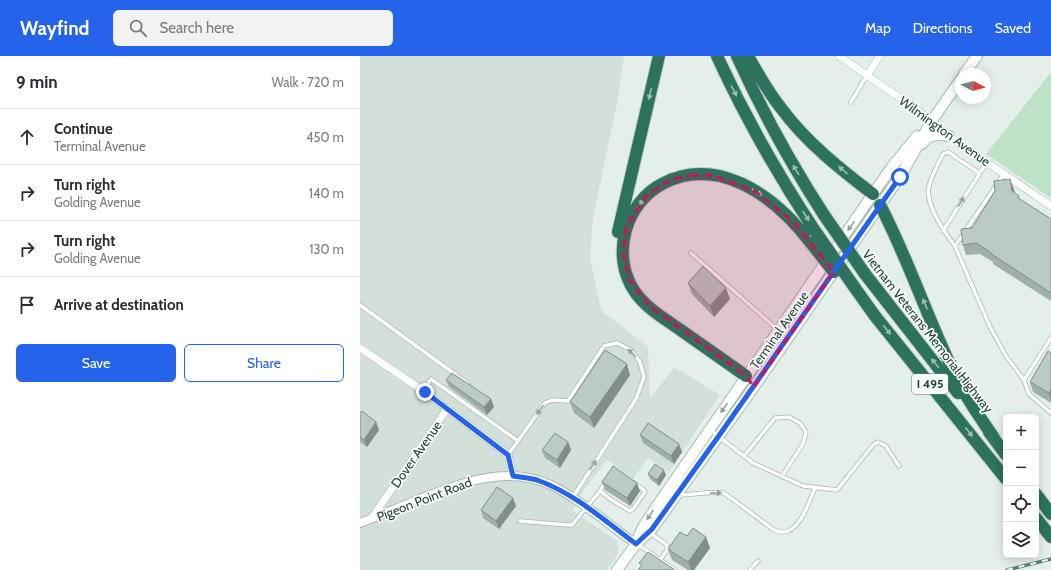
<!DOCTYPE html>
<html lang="en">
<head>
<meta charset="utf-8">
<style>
	body { margin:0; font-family:Cabin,sans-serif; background:#f2f2f3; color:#2b2b33 }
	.controls { position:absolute; right:12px; bottom:12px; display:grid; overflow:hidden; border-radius:6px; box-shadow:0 2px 10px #0003 }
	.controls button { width:36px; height:36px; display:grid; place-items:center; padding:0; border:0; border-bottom:1px solid #e1e1e2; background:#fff; color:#2b2b33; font:20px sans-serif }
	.compass { position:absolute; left:595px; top:12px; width:36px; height:36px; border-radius:50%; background:#fff; box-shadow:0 2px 10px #0003; rotate:97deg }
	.stop { position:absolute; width:12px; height:12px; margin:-9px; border:3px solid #2563eb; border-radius:50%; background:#fff }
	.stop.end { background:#2563eb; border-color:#fff; box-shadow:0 1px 4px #0008 }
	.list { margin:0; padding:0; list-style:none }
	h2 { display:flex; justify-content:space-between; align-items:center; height:52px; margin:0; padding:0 16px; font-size:17px }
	h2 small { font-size:13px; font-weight:400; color:#7c7c81 }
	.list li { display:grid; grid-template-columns:26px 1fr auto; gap:12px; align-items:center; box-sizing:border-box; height:56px; padding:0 16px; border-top:1px solid #e1e1e2 }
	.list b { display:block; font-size:15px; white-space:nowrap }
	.list p { margin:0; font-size:13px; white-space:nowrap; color:#7c7c81 }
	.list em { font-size:13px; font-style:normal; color:#7c7c81 }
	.actions { display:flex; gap:8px; padding:12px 16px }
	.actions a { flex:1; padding:9px 0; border:1px solid #2563eb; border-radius:6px; text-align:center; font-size:14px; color:#2563eb }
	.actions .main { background:#2563eb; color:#fff }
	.icon { flex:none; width:22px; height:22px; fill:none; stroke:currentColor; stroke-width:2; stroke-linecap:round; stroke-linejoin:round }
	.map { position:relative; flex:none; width:691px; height:514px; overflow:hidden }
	header { display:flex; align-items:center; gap:24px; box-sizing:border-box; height:56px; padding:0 20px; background:#2563eb; color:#fff }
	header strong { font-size:19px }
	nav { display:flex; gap:22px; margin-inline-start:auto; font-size:14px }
	.search { width:280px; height:36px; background:#f2f2f3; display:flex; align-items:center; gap:10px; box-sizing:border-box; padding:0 14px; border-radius:6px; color:#7c7c81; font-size:15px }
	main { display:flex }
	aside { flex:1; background:#fff }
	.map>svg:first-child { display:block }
	.built { fill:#d3dfd9 }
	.green { fill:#bde2c5 }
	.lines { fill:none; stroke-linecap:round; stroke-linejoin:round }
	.service-casing { stroke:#a7b8b1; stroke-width:5 }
	.minor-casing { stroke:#a7b8b1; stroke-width:8 }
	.tertiary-casing { stroke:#a7b8b1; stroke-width:10 }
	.secondary-casing { stroke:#a3bcb2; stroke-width:12 }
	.motorway-casing { stroke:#c1cac7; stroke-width:14 }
	.service { stroke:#fff; stroke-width:3.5 }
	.minor { stroke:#fff; stroke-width:7 }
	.tertiary { stroke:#fff; stroke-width:8 }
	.secondary { stroke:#fff; stroke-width:10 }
	.motorway { stroke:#2c725f; stroke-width:12 }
	.rail-casing { stroke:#5d7e74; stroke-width:3.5 }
	.rail { stroke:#f7fbf9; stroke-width:2; stroke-dasharray:6; stroke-linecap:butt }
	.motorway-bridge-casing { stroke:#c1cac7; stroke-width:14; stroke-linecap:butt }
	.motorway-bridge { stroke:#2c725f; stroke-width:12 }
	.wall { fill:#a0afa8 }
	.shaded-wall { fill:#828e88 }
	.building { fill:#bacbc3; stroke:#828e88 }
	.oneway { fill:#9cbdb4 }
	.oneway2 { fill:#90a19c }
	.route { stroke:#2563eb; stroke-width:5 }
	.marked { fill:#c2185b; fill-opacity:0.2; stroke:#c2185b; stroke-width:3; stroke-dasharray:8 5; stroke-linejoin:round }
	.labels { text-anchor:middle; stroke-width:3.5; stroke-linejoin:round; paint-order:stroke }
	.shield { fill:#f7fbf9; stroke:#627a72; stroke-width:1 }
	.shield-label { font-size:12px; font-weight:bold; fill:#224338 }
	.street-label { font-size:13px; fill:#224338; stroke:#f7fbf9 }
</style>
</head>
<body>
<header>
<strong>Wayfind</strong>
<div class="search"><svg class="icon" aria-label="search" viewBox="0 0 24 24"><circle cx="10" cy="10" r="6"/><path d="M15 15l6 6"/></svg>Search here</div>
<nav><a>Map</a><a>Directions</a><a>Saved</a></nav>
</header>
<main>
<aside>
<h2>9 min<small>Walk · 720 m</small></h2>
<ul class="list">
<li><svg class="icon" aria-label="ahead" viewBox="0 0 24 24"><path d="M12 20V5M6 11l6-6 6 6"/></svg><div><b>Continue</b><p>Terminal Avenue</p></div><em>450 m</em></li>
<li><svg class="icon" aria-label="right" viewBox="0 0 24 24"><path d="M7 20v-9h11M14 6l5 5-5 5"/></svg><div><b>Turn right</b><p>Golding Avenue</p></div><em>140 m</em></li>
<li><svg class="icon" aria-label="right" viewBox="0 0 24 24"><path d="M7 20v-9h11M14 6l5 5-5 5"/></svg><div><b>Turn right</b><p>Golding Avenue</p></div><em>130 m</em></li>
<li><svg class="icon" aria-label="arrive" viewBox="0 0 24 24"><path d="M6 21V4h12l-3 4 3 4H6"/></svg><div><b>Arrive at destination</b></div></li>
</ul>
<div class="actions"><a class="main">Save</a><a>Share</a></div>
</aside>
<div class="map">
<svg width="691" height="514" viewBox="0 0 691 514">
	<rect width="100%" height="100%" fill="#e5efea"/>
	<!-- built -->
	<path class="built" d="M0 0H264L258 43 233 161 230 202 241 254 288 291 290 343 314 311 360 339 309 416 288 402 273 423 247 404 224 434 212 454 257 485 258 498 247 514H0Z"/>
	<!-- green -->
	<path class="green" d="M691 16V142L626 98Z"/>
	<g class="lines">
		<!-- service casing -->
		<g class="service-casing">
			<path id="service" d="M491 46 507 19
				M644 118 595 190 630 271 646 300 664 324 691 282
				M583 175 627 106
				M595 190C585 177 564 147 569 130 572 119 578 108 583 98L588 96 619 117
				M331 197 427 282
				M0 249 107 327
				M664 324 669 338 691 357
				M63 335 71 323 158 385
				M350 374 393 407 443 430 477 434 513 389 518 386 525 389 539 410
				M148 399 185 347 192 344 208 345 244 290 257 287 271 294 280 306 284 321 276 343 213 441
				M384 400 415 362 429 361 440 367 446 376 443 388 422 420
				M240 435 250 443 270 455 273 453 285 436 284 434 274 427
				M318 439C333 439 349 435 364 437L414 474C417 475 420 476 423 476 441 475 449 445 455 432
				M160 465 208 469H212L240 435 245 426
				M289 476 307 489V494L300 504
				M277 488 315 514
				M390 514 398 505"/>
		</g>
		<!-- minor casing -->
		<g class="minor-casing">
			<path id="minor" d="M479 0 559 55 581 75 691 150
				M507 19 520 0
				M0 292 65 336 148 399 153 420
				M11 463 87 353"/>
		</g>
		<!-- tertiary casing -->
		<g class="tertiary-casing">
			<path id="tertiary" d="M0 467C21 459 41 451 62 442 104 426 147 409 191 429 221 444 248 468 276 488"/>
		</g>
		<!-- secondary casing -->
		<g class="secondary-casing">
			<path id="secondary" d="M604 18 617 0
				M562 88C569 78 578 78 589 80
				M277 484 284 469 305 438 531 112 557 80
				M257 514 276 488 292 473 394 331 520 149 540 121 571 66 601 23"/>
		</g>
		<!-- motorway casing -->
		<g class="motorway-casing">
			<path id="motorway" d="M357 0C385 61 418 119 455 175
				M377 0C402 55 431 108 464 159
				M388 0C398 18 408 36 421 52 445 85 481 114 513 138
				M520 149C550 206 569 268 598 325 608 345 622 364 634 382
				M258 176 299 0
				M505 218 598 337
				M495 232 515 260 646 423
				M386 320C365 305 343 290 322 275 305 263 287 253 275 236 250 200 265 146 304 127 321 118 341 116 360 120 397 129 428 157 451 187
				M629 376 646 399
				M676 438 691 458
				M676 462 691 481"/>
		</g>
		<!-- service -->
		<use href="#service" class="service"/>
		<!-- minor -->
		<use href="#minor" class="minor"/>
		<!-- tertiary -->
		<use href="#tertiary" class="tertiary"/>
		<!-- secondary -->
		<use href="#secondary" class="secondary"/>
		<!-- motorway -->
		<use href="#motorway" class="motorway"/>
		<!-- rail casing -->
		<g class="rail-casing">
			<path id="rail" d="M647 514 691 503"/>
		</g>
		<!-- rail -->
		<use href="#rail" class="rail"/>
		<!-- motorway-bridge casing -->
		<g class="motorway-bridge-casing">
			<path id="motorway-bridge" d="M464 159 505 218
				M455 175 495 232
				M451 187 474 216"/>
		</g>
		<!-- motorway-bridge -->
		<use href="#motorway-bridge" class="motorway-bridge"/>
	</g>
	<!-- wall -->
	<path class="wall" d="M654 133 655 137 660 143 691 163V245L633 208V206L620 198 606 199 603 189 612 172Z
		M328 227 370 243 354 261 332 238Z
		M691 297V347L673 336 670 326Z
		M270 319 234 372 214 357 210 346Z
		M86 324 131 343 134 351 127 359 89 331Z
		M0 357 16 366 19 374 7 391 0 386Z
		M280 379 322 396 314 408 283 387Z
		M208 386 211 394 200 412 185 402 182 394Z
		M288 418 306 419 299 430 290 423Z
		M242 426 280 435 270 450 245 434Z
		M153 442 156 450 139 473 123 462 121 454Z
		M327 480 346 481 350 492 334 514H328L312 504 308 493Z"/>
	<!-- shaded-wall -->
	<path class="shaded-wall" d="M650 123 654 133 656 146 652 135Z
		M366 232 370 243 354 261 350 250Z
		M267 308 270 319 234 372 230 361Z
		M691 333V344L689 337Z
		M131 343 134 351 127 359 124 351Z
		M16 366 19 374 7 391 4 384Z
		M208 386 211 394 200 412 197 404Z
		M319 388 322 396 314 408 311 400Z
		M304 414 306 419 299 430 297 424Z
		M277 427 280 435 270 450 267 442Z
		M153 442 156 450 139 473 136 465Z
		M346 481 350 492 334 514H331L328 506Z"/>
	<!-- building -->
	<path class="building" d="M650 123 652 135 659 140 658 142 691 163V237L630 197V196L616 187 603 189 601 173 612 172 635 135 634 125Z
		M343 210 366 232 350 250 328 227Z
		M245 294 267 308 230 361 210 346Z
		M688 295 691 297V333L689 337 670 326Z
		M92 317 131 343 124 351 86 324Z
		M2 355 16 366 4 384 0 381V357Z
		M288 367 319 388 311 400 280 379Z
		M195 377 208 386 197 404 182 394Z
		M295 408 304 414 297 424 288 418Z
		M253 410 277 427 267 442 242 426Z
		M137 431 153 442 136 465 121 454Z
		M333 472 346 481 328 506 308 493 320 476 327 480Z
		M288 496 315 514H278L282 509 279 507Z"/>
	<!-- one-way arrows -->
	<defs><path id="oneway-solid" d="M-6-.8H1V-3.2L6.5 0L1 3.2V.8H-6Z"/></defs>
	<g class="oneway">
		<use href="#oneway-solid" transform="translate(374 35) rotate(63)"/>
		<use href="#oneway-solid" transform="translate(290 38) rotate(103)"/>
		<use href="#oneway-solid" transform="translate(436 114) rotate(-121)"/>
		<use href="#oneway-solid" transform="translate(483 114) rotate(-139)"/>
		<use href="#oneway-solid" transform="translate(397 136) rotate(32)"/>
		<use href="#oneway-solid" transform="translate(280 148) rotate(-52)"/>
		<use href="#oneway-solid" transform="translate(446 160) rotate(57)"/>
		<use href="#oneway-solid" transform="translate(565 248) rotate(-112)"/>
		<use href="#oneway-solid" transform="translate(527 274) rotate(51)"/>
		<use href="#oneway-solid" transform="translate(575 307) rotate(-128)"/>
		<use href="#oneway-solid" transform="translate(609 376) rotate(52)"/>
	</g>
	<g class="oneway2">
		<use href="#oneway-solid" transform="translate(601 146) rotate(-58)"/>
		<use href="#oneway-solid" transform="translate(491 170) rotate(125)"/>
		<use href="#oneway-solid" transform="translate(272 297) rotate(-135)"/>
		<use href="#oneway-solid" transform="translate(364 352) rotate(125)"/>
		<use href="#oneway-solid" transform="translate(180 354) rotate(126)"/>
		<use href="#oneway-solid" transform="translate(233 409) rotate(-57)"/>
		<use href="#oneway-solid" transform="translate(356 437) rotate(-1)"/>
		<use href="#oneway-solid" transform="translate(290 459) rotate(123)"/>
	</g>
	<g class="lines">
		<!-- route -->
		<path class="route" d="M65 336 148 399 153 420C161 421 169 422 177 424 214 437 245 465 276 488L292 473 358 381 540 121"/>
	</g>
	<!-- marked area -->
	<path class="marked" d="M331 119H352L395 135 435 167 474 216 394 331 386 320 290 251 269 224 263 197 266 170 286 140 309 124Z"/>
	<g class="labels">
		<!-- shield labels -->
		<rect class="shield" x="552" y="318" width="36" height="20" rx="3"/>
		<g class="shield-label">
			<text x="570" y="332">I 495</text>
		</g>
		<!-- street labels -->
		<g class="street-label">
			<text transform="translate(585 75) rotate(36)" y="5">Wilmington Avenue</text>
			<text transform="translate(419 274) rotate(-55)" y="5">Terminal Avenue</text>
			<text transform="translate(568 275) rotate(52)" y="5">Vietnam Veterans Memorial Highway</text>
			<text transform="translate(56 398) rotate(-55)" y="5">Dover Avenue</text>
			<text transform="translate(64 443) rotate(-21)" y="5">Pigeon Point Road</text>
		</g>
	</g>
</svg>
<div class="controls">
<button>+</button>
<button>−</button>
<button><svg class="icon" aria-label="locate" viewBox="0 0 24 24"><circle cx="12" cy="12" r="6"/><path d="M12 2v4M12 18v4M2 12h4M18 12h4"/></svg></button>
<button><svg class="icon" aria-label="layers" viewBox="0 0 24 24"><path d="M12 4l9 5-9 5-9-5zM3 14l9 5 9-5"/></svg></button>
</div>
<svg class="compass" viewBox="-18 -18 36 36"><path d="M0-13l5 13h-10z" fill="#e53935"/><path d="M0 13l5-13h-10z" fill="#7c7c81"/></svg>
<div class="stop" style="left:540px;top:121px"></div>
<div class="stop end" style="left:65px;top:336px"></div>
</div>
</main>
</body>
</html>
